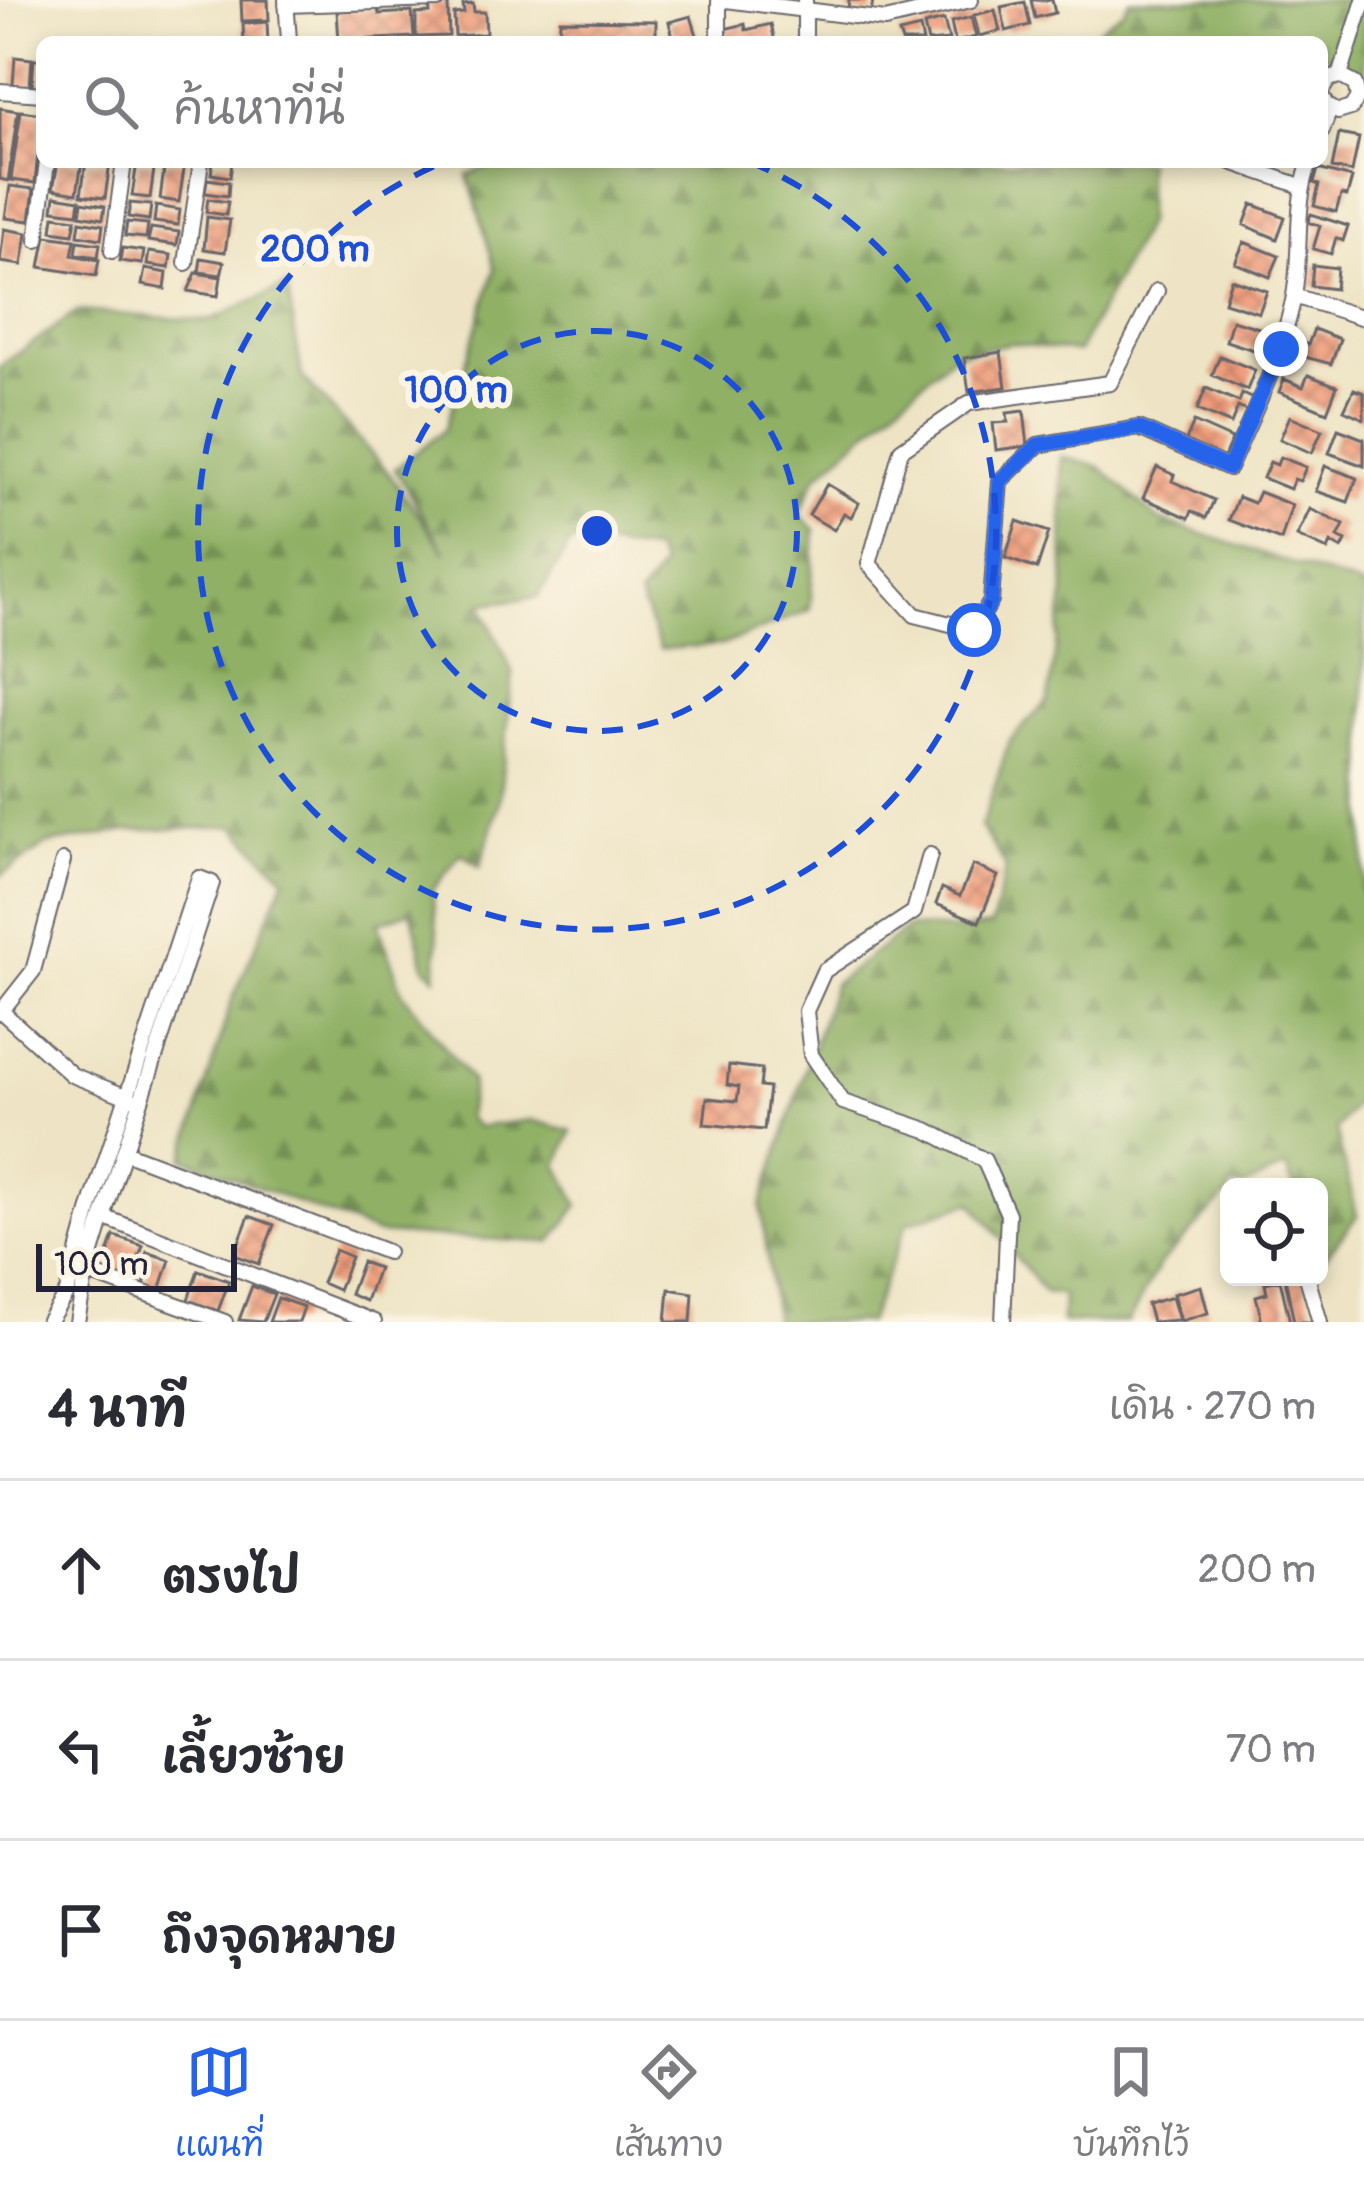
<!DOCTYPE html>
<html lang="th">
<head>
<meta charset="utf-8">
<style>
	body { margin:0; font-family:Pangolin,"Playpen Sans Thai",sans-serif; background:#f2f2f3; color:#2b2b33 }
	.controls { position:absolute; right:36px; bottom:36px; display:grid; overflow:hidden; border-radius:18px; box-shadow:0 6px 18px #0003 }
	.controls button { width:108px; height:108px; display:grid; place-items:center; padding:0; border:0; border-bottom:3px solid #e1e1e2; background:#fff; color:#2b2b33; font:60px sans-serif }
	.scale { position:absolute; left:36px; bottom:30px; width:201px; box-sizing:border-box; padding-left:12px; border:6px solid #22223b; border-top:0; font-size:33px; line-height:42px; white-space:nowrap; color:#22223b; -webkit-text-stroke:9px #fcf5e5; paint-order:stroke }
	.stop { position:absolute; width:36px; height:36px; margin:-27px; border:9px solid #2563eb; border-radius:50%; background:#fff }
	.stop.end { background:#2563eb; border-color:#fff; box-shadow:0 3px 12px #0008 }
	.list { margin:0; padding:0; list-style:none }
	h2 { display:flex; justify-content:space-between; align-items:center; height:156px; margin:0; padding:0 48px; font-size:51px }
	h2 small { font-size:39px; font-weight:400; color:#7c7c81 }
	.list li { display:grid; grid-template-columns:78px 1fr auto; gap:36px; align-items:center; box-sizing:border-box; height:180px; padding:0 48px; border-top:3px solid #e1e1e2 }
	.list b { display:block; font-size:45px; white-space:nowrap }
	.list em { font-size:39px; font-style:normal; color:#7c7c81 }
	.icon { flex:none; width:66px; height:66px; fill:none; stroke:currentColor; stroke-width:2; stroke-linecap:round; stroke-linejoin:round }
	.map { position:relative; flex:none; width:1364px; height:1322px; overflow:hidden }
	.search { position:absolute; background:#fff; box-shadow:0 6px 18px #0003; left:36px; right:36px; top:36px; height:132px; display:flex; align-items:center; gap:30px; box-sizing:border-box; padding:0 42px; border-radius:18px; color:#7c7c81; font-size:45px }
	.sheet { height:696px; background:#fff }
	nav { display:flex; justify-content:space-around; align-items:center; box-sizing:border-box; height:168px; border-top:3px solid #e1e1e2; background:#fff; font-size:33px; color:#7c7c81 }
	nav a { display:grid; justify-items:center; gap:6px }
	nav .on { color:#2563eb }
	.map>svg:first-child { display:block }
	.forest { fill:url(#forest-firs); stroke:#596950; stroke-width:3 }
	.building { fill:url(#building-cross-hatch) }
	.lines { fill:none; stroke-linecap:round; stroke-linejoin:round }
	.minor-casing { stroke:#69666b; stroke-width:18 }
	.minor { stroke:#fff; stroke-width:14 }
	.route { stroke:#2563eb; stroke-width:15 }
	.ring { fill:none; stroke:#1d4ed8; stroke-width:6; stroke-dasharray:21 15 }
	.centre { fill:#1d4ed8; stroke:#fcf5e5; stroke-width:6 }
	.ring-label { font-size:36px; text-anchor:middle; font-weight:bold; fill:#1d4ed8; stroke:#fcf5e5; stroke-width:12; stroke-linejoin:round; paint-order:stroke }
</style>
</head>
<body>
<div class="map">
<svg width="1364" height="1322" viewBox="0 0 1364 1322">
	<defs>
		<pattern id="forest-firs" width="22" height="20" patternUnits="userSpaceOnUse" patternTransform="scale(3)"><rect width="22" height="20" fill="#90b065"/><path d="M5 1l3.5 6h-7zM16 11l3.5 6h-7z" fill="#758f54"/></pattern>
		<pattern id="building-cross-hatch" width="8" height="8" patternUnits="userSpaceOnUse" patternTransform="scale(3)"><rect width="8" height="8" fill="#f09d7b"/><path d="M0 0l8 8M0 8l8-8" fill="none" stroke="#c28066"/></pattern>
	</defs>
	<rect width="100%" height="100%" fill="#fcf5e5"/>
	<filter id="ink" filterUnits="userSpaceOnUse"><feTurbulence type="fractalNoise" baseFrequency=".00833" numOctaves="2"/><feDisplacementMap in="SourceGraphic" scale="24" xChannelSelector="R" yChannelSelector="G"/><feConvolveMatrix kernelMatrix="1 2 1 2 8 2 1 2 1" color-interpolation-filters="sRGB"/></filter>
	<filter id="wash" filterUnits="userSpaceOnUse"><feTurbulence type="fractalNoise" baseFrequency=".004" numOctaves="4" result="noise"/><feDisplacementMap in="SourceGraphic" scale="48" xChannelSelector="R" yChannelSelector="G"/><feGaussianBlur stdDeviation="2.7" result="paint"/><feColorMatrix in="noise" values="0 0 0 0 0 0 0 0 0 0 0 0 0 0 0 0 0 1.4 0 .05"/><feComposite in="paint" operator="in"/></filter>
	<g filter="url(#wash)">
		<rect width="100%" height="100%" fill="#eee4c5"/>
		<!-- forest -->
		<path class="forest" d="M1130 0H1364V73L1322 55V42H1082L1124 10Z
			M499 162H1146V223L1078 352 1012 343 954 354 816 477 800 515 815 529 810 610 722 645 660 649 639 596 662 567 654 551 571 542 538 597 481 604 513 673 499 804 480 867 461 853 432 891 438 940 436 977 425 967 411 911 378 923 402 992 472 1082 467 1117 477 1127 531 1120 572 1131 558 1165 579 1205 551 1242 378 1234 184 1158 231 1003 285 878 234 826 127 831 48 844 0 876V366L78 311 208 321 287 286 302 376 387 471 446 553 395 469 445 429 495 269 468 175Z
			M1061 457 1100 467 1159 520 1364 587V1091L1336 1130 1357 1216 1319 1265V1187H1293L1286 1167 1243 1187H1229V1193L1159 1265 1128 1322H1062L1063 1295 1045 1293 972 1202 907 1223 868 1322H775L761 1205 834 984 908 927 963 930 991 926 1006 867 981 827 1010 740 1048 701 1065 592Z"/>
		<g id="blocks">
			<!-- building -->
			<path class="building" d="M241 0H268L269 20 242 21Z
				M849 0H873L871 14 848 10Z
				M1031 0H1052L1055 13 1035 18Z
				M1025 2 1030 25 1006 31 1001 7Z
				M429 3H448L449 36 416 37V14L430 13Z
				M473 4 474 12H485L486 34 455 36 454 14 464 13 463 5Z
				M378 9 379 14 412 12 414 37 339 41 337 11Z
				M995 10 1000 31 979 36 974 15Z
				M691 16 699 42H674L669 22Z
				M971 17 976 37 955 42 951 22Z
				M560 20 656 21V42H559Z
				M944 20 949 40 928 42 924 25Z
				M267 22 268 42H244L243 24Z
				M745 24 746 30 771 24 775 42H727L724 29Z
				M920 28 923 42H902L899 33Z
				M15 57 32 59 30 86 13 85Z
				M34 59 42 60V87L32 86Z
				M0 108 18 111 8 181 0 179Z
				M21 111 42 114 35 183 11 180Z
				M1339 134 1359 138 1352 172 1332 168Z
				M58 162H82L77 193 53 189Z
				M86 162H110L105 198 81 195Z
				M137 162H155L150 198 132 196Z
				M165 162H185L179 202 160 199Z
				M213 162H232L230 177 211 174Z
				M1318 169 1352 178 1347 196 1341 195 1336 212 1314 206 1319 185 1314 183Z
				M207 179 229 182 228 196 205 193Z
				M10 186 34 189 30 221 5 218Z
				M55 196 80 200 78 213 53 210Z
				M208 199 228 202 226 215 206 212Z
				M82 202 105 206 103 219 80 215Z
				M130 203 151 205 149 220 128 217Z
				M1252 204 1285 217 1277 239 1244 225Z
				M156 206 180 210 178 225 154 222Z
				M1311 214 1348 226 1343 241 1336 238 1331 254 1313 249 1320 226 1308 222Z
				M54 216 76 219 73 234 52 231Z
				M207 217 230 220 225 252 204 249Z
				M80 221 103 225 101 239 78 235Z
				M127 222 148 224 146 238 125 236Z
				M151 228 179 232 177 245 148 241Z
				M4 229 27 233 22 265 0 262Z
				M46 236 75 240 72 255 99 260 96 276 40 267Z
				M78 241 100 244 98 257 76 254Z
				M1244 242 1279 256 1270 277 1235 263Z
				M122 248 144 251 142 264 120 261Z
				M149 252 171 255 169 268 147 265Z
				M201 258 224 262 221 275 199 272Z
				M1313 265 1337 268 1335 289 1311 286Z
				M145 269 167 273 165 289 142 285Z
				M196 273 221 277 218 296 188 291Z
				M1231 279 1267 291 1259 313 1224 302Z
				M1232 320 1266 330 1260 352 1226 341Z
				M1314 329 1340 339 1331 364 1294 354 1299 341 1308 345Z
				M1001 352 1006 387 969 392 964 358Z
				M1220 356 1255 370 1247 390 1212 375Z
				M1308 375 1337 386 1327 412 1279 392 1284 379 1303 387Z
				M1206 388 1239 402 1242 394 1253 399 1248 412 1238 407 1231 424 1197 410Z
				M1354 389 1364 393V419L1344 410Z
				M1024 411 1028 446 996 450 993 423 1008 422 1007 413Z
				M1290 416 1322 430 1312 453 1280 439Z
				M1194 422 1232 439 1222 462 1184 445Z
				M1338 429 1364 439V466L1329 453Z
				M1280 457 1306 467 1300 481 1294 479 1290 489 1263 478 1270 462 1277 465Z
				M1325 466 1357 478 1348 502 1316 491Z
				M1157 467 1174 475 1172 481 1214 500 1206 518 1192 511 1189 518 1143 498Z
				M827 484 859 503 851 517 844 513 834 530 809 515Z
				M1259 492 1292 505 1281 540 1229 520 1238 497 1254 503Z
				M1310 509 1344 525 1338 537 1346 541 1342 549 1331 543 1328 550 1297 536Z
				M1017 521 1049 532 1037 569 1005 558Z
				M973 865 998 876 979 922 936 904 942 888 960 896Z
				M729 1065 762 1069 760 1087 769 1088 764 1130 704 1124 707 1098 737 1101 739 1087 727 1085Z
				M249 1216 274 1225 259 1264 234 1255Z
				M114 1236 143 1246 130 1282 112 1276 116 1264 106 1260Z
				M335 1250 351 1257 338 1290 322 1283Z
				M147 1252 170 1260 159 1293 143 1288 148 1272 141 1270Z
				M362 1262 378 1268 366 1301 350 1294Z
				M198 1270 229 1281 218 1311 188 1300Z
				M1290 1277H1304L1314 1322H1294L1285 1278Z
				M1280 1280 1290 1322H1262L1256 1296 1267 1293 1265 1283Z
				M252 1286 274 1294 263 1322 239 1320Z
				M1201 1286 1208 1313 1181 1321 1173 1294Z
				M669 1289 693 1293 691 1322H666Z
				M1172 1297 1179 1320 1152 1322 1147 1304Z
				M278 1298 304 1307 299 1322H269Z"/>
		</g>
	</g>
	<g filter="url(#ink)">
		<use href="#blocks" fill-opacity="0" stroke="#69666b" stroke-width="3"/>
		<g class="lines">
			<!-- minor casing -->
			<g class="minor-casing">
				<path id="minor" d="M286 0 289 40
					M719 0V42
					M726 0 885 20 971 0
					M805 0V42
					M286 5 438 0
					M1340 76 1364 0
					M1322 90 1329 79 1340 76 1355 84 1358 97 1351 108 1338 112 1326 105 1322 97
					M0 91 42 94
					M1322 131 1330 109
					M1231 162 1301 186
					M37 240 47 162
					M112 251 124 162
					M186 263 201 162
					M1157 291 1110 383 969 403 901 450 869 564 915 615 974 630 991 601 1000 481 1038 445 1139 428 1229 468C1253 414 1280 360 1293 301 1303 255 1293 207 1310 162
					M1294 296 1364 318
					M930 855 914 912 824 971 806 1011 811 1055 843 1102 927 1130 984 1160 1008 1214 1003 1322
					M2 1012 72 1075 130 1098
					M0 1013 33 971 63 861
					M124 1152 387 1252
					M103 1217 374 1322
					M86 1272 225 1322
					M1307 1277 1320 1322
					M48 1322 67 1292 91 1205 199 878 212 883 103 1217 86 1272 77 1322"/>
			</g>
			<!-- minor -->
			<use href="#minor" class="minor"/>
		</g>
	</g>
	<g class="lines" filter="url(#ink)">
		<!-- route -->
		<path class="route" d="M974 630 991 602 1000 481 1038 445 1139 428 1229 468 1281 349"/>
	</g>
	<!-- distance rings -->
	<g class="ring">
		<circle cx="597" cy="531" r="200"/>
		<path d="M750 162A399 399 0 1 1 444 162"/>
	</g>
	<circle cx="597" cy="531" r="18" class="centre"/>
	<g class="ring-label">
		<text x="315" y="261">200 m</text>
		<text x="456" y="402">100 m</text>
	</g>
</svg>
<div class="controls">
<button><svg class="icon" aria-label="locate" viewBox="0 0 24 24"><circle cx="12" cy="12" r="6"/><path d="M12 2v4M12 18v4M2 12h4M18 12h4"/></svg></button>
</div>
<div class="scale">100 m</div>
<div class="stop" style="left:974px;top:630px"></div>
<div class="stop end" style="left:1281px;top:349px"></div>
<div class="search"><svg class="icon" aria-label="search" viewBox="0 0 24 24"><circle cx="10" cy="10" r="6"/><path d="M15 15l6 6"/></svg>ค้นหาที่นี่</div>
</div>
<section class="sheet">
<h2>4 นาที<small>เดิน · 270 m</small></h2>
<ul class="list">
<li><svg class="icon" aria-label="ahead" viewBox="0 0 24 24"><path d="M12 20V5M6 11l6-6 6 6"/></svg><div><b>ตรงไป</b></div><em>200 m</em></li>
<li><svg class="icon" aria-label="left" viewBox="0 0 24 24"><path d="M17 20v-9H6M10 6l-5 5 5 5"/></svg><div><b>เลี้ยวซ้าย</b></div><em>70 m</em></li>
<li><svg class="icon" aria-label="arrive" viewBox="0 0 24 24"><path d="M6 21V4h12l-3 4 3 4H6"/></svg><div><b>ถึงจุดหมาย</b></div></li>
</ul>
</section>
<nav>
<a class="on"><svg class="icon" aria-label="map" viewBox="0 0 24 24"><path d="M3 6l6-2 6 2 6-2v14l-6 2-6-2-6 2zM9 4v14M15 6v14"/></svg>แผนที่</a>
<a><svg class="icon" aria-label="directions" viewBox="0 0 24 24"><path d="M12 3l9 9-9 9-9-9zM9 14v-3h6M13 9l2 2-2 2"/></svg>เส้นทาง</a>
<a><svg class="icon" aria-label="saved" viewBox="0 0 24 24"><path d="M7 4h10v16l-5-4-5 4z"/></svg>บันทึกไว้</a>
</nav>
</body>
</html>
